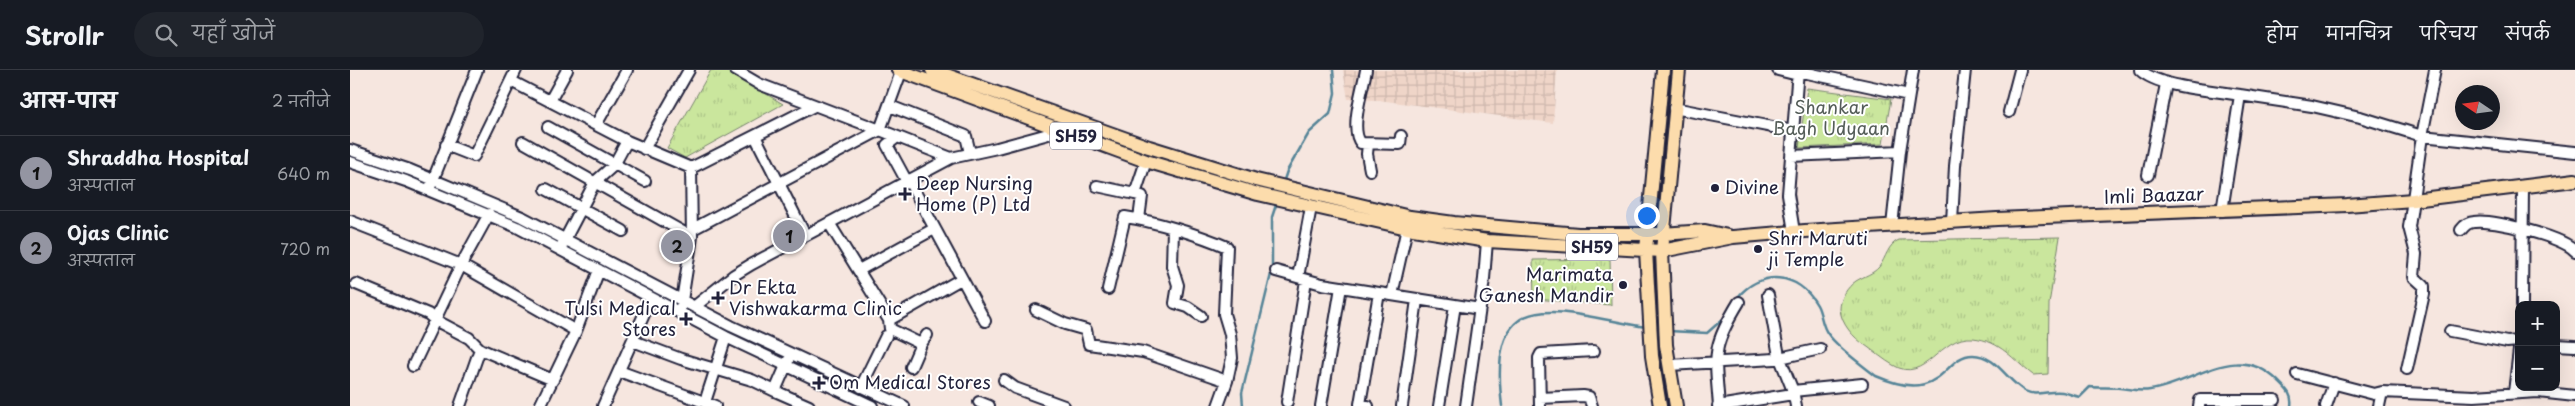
<!DOCTYPE html>
<html lang="hi">
<head>
<meta charset="utf-8">
<style>
	body { margin:0; font-family:"Playpen Sans","Playpen Sans Deva",sans-serif; background:#20242c; color:#f1f3f6 }
	.controls { position:absolute; right:15px; bottom:15px; display:grid; overflow:hidden; border-radius:10px; box-shadow:0 5px 20px #0002 }
	.controls button { width:45px; height:45px; display:grid; place-items:center; padding:0; border:0; border-bottom:1px solid #363941; background:#171b24; color:#f1f3f6; font:25px sans-serif }
	.compass { position:absolute; left:2105px; top:15px; width:45px; height:45px; border-radius:50%; background:#171b24; box-shadow:0 5px 20px #0002; rotate:283deg }
	.you { position:absolute; left:1296px; top:145px; width:18px; height:18px; margin:-12px; border:4px solid #fff; border-radius:50%; background:#1a73e8; box-shadow:0 0 0 8px #1a73e833 }
	.badge { display:grid; place-items:center; width:32px; height:32px; border-radius:50%; background:#9495a2; color:#111; font-size:16px; font-weight:700 }
	.pin { position:absolute; translate:-50% -50%; border:2px solid #fff; box-shadow:0 1px 5px #0006 }
	.list { margin:0; padding:0; list-style:none }
	h2 { display:flex; justify-content:space-between; align-items:center; height:65px; margin:0; padding:0 20px; font-size:21px }
	h2 small { font-size:16px; font-weight:400; color:#9ea1a6 }
	.list li { display:grid; grid-template-columns:32px 1fr auto; gap:15px; align-items:center; box-sizing:border-box; height:75px; padding:0 20px; border-top:1px solid #363941 }
	.list b { display:block; font-size:19px; white-space:nowrap }
	.list p { margin:0; font-size:16px; white-space:nowrap; color:#9ea1a6 }
	.list em { font-size:16px; font-style:normal; color:#9ea1a6 }
	.icon { flex:none; width:28px; height:28px; fill:none; stroke:currentColor; stroke-width:2; stroke-linecap:round; stroke-linejoin:round }
	.map { position:relative; flex:none; width:2225px; height:336px; overflow:hidden }
	header { display:flex; align-items:center; gap:30px; box-sizing:border-box; height:70px; padding:0 25px; background:#171b24; border-bottom:1px solid #363941 }
	header strong { font-size:24px }
	nav { display:flex; gap:28px; margin-inline-start:auto; font-size:18px }
	.search { width:350px; height:45px; background:#20242c; display:flex; align-items:center; gap:12px; box-sizing:border-box; padding:0 18px; border-radius:28px; color:#9ea1a6; font-size:19px }
	main { display:flex }
	aside { flex:1; background:#171b24 }
	.map>svg:first-child { display:block }
	.industrial { fill:url(#industrial-grid) }
	.grass { fill:url(#grass-tufts); stroke:#76846c }
	.lines { fill:none; stroke-linecap:round; stroke-linejoin:round }
	.stream { stroke:#558497; stroke-width:2.5 }
	.minor-casing { stroke:#22223b; stroke-width:14 }
	.major-casing { stroke:#22223b; stroke-width:16 }
	.minor { stroke:#fff; stroke-width:10 }
	.major { stroke:#fcdcac; stroke-width:12 }
	.poi-dot { fill:#22223b; stroke:#fff; stroke-width:2 }
	.labels { text-anchor:middle; stroke-width:4; stroke-linejoin:round; paint-order:stroke }
	.shield { fill:#fff; stroke:#646476; stroke-width:1 }
	.shield-label { font-size:16px; font-weight:bold; fill:#22223b }
	.park-label { font-size:18px; fill:#545d58; stroke:#fff }
	.poi-label { font-size:18px; fill:#22223b; stroke:#fff; text-anchor:start }
	.street-label { font-size:18px; fill:#22223b; stroke:#fff }
</style>
</head>
<body>
<header>
<strong>Strollr</strong>
<div class="search"><svg class="icon" aria-label="search" viewBox="0 0 24 24"><circle cx="10" cy="10" r="6"/><path d="M15 15l6 6"/></svg>यहाँ खोजें</div>
<nav><a>होम</a><a>मानचित्र</a><a>परिचय</a><a>संपर्क</a></nav>
</header>
<main>
<aside>
<h2>आस-पास<small>2 नतीजे</small></h2>
<ul class="list">
<li><span class="badge">1</span><div><b>Shraddha Hospital</b><p>अस्पताल</p></div><em>640 m</em></li>
<li><span class="badge">2</span><div><b>Ojas Clinic</b><p>अस्पताल</p></div><em>720 m</em></li>
</ul>
</aside>
<div class="map">
<svg width="2225" height="336" viewBox="0 0 2225 336">
	<defs>
		<pattern id="industrial-grid" width="8" height="8" patternUnits="userSpaceOnUse" patternTransform="scale(1.25)"><rect width="8" height="8" fill="#efd5c8"/><path d="M0 4h8M4 0v8" fill="none" stroke="#cdb7ad"/></pattern>
		<pattern id="grass-tufts" width="24" height="20" patternUnits="userSpaceOnUse" patternTransform="scale(1.25)"><rect width="24" height="20" fill="#cae69d"/><path d="M3 7l-1-3M5 7V3M7 7l1-3M15 17l-1-3M17 17v-4M19 17l1-3" fill="none" stroke="#adc588"/></pattern>
	</defs>
	<rect width="100%" height="100%" fill="#f6e6df"/>
	<filter id="ink" filterUnits="userSpaceOnUse"><feTurbulence type="fractalNoise" baseFrequency=".02" numOctaves="2"/><feDisplacementMap in="SourceGraphic" scale="10" xChannelSelector="R" yChannelSelector="G"/><feConvolveMatrix kernelMatrix="1 2 1 2 8 2 1 2 1" color-interpolation-filters="sRGB"/></filter>
	<g filter="url(#ink)">
		<!-- industrial -->
		<path class="industrial" d="M993 0H1207L1203 53 1028 30 998 29Z"/>
		<!-- grass -->
		<path class="grass" d="M361 0H376L433 34 335 88 317 78Z
			M1457 18 1541 29 1533 74 1449 78Z
			M1710 167 1699 234 1698 304 1683 305C1663 290 1651 271 1623 268 1589 265 1576 315 1543 295 1534 290 1525 282 1515 275 1504 268 1491 254 1490 239 1490 229 1497 217 1506 211 1514 206 1523 204 1529 197 1536 188 1538 174 1549 170Z
			M1260 189 1261 235 1184 229 1183 190Z"/>
		<g class="lines">
			<!-- stream -->
			<path class="stream" d="M933 113 937 101 959 63 980 44 985 23 983 0
				M1387 228C1411 199 1448 202 1467 235 1472 244 1471 255 1478 264 1488 278 1512 295 1526 306 1595 336 1592 285 1623 285 1646 285 1657 311 1675 321 1687 327 1699 320 1712 322 1718 323 1724 326 1730 327L1740 317C1750 318 1760 317 1770 318 1781 319 1789 322 1800 320 1846 313 1886 270 1928 311 1935 318 1943 324 1941 336
				M1319 261 1357 263 1374 248
				M893 336 892 323 922 200V147L927 132
				M1152 336C1136 208 1210 243 1296 257"/>
			<!-- minor casing -->
			<g class="minor-casing">
				<path id="minor" d="M385 0 409 14 530 60
					M1016 0C1013 18 999 60 1011 73L1050 74 1051 66
					M1428 0 1448 5
					M1790 0C1809 18 1863 20 1890 25L1872 141
					M1448 1 1559 25
					M551 2 530 60 601 88
					M161 11 277 71 341 98 464 36
					M1890 25 1962 36 2010 47 2072 66 2225 82
					M201 29 217 0
					M540 36 616 66 620 83
					M1324 38 1443 61
					M1659 42 1670 0
					M247 53 277 0
					M198 57 295 111
					M405 66 455 165
					M547 67 537 75 556 110
					M173 72 342 167
					M1018 74 1017 84 1020 100
					M96 75 124 86 166 0
					M294 79 339 0
					M0 80 60 100 172 147 381 256 554 336
					M1441 86 1550 81
					M0 92 56 111 167 157 376 267 522 336
					M1798 105 1816 14
					M558 109 635 251
					M81 115 127 0
					M747 116 785 124
					M196 119 273 161
					M789 149 792 126 785 124 796 91
					M0 151 111 195 226 261
					M1602 152 1605 96 1615 0
					M479 153 539 250 540 259 571 274 561 297
					M1542 156 1550 81 1563 0
					M823 159 822 196 828 215 825 233 838 237 851 246
					M341 160 530 60
					M2111 160C2114 156 2118 152 2124 152 2142 149 2214 167 2225 181
					M1444 162 1438 124 1448 0
					M212 175 245 112 264 95 277 71
					M509 200 584 159
					M926 201 972 214 1130 239
					M948 207 961 137
					M6 214 78 244 85 250 119 268 130 279 203 310
					M758 219 775 147C804 151 850 165 877 177L874 244 880 264 882 288 877 311 868 336
					M1042 225 1057 158
					M1418 225 1429 286 1443 321 1446 336
					M2172 235 2173 116
					M331 237 342 167 341 98
					M344 237 384 205 402 194 601 88 647 78 713 60
					M686 240 715 254 736 260 739 274 793 282 877 311
					M539 250 611 209
					M2100 261 2157 272 2169 271
					M283 271 331 289 402 310 425 321
					M571 274 577 265
					M2206 275 2225 276
					M438 291 425 321 459 336
					M1319 295 1425 289 1470 279
					M63 296 111 195 139 144
					M2057 299 2074 224V216L2064 207 2066 184 2059 157 2072 66 2085 0
					M269 301 365 336
					M1947 304 2024 324 2032 322 2029 336
					M654 310 665 318 714 336
					M511 317 536 266
					M1443 321 1512 314
					M2032 322 2124 326 2188 322 2225 326
					M2164 322 2169 280
					M1190 328 1233 326 1239 327 1242 336
					M355 332 376 267
					M629 332 639 336
					M937 332 956 210
					M110 336 130 279
					M190 336 226 261 249 200
					M253 336 301 229
					M971 336 991 217
					M1018 336 1010 334 1029 223
					M1052 336 1067 230
					M1089 336 1105 235
					M1116 336 1134 209 1137 171
					M1190 336 1189 288 1191 284 1244 281
					M1368 336 1443 324
					M1369 336C1365 284 1361 278 1389 232
					M1849 336 1850 330H1925
					M1976 336 1984 313"/>
			</g>
			<!-- major casing -->
			<g class="major-casing">
				<path id="major" d="M548 0 796 91 908 124 1057 158 1137 171 1312 181 1383 167 1455 161 1647 149 1997 135 2063 130 2225 110
					M582 0 799 77 906 110 1060 147 1104 153 1228 164H1312L1355 161 1378 166
					M1310 336 1302 286 1296 180 1313 0
					M1326 336 1316 275 1312 181 1329 0"/>
			</g>
			<!-- minor -->
			<use href="#minor" class="minor"/>
			<!-- major -->
			<use href="#major" class="major"/>
		</g>
	</g>
	<!-- markers -->
	<g class="poi-dot">
		<circle cx="1365" cy="118" r="5"/>
		<path d="M552.5 116.5h5v5h5v5h-5v5h-5v-5h-5v-5h5z"/>
		<circle cx="1408" cy="179" r="5"/>
		<circle cx="1273" cy="215" r="5"/>
		<path d="M365.5 220.5h5v5h5v5h-5v5h-5v-5h-5v-5h5z"/>
		<path d="M333.5 241.5h5v5h5v5h-5v5h-5v-5h-5v-5h5z"/>
		<path d="M466.5 305.5h5v5h5v5h-5v5h-5v-5h-5v-5h5z"/>
	</g>
	<g class="labels">
		<!-- shield labels -->
		<g class="shield">
			<rect x="700" y="52.5" width="52" height="27" rx="4"/>
			<rect x="1216" y="163.5" width="52" height="27" rx="4"/>
		</g>
		<g class="shield-label">
			<text x="726" y="72">SH59</text>
			<text x="1242" y="183">SH59</text>
		</g>
		<!-- park labels -->
		<g class="park-label">
			<text x="1481" y="44">Shankar<tspan x="1481" dy="21">Bagh Udyaan</tspan></text>
		</g>
		<!-- poi labels -->
		<g class="poi-label">
			<text x="566" y="120">Deep Nursing<tspan x="566" dy="21">Home (P) Ltd</tspan></text>
			<text x="1375" y="124">Divine</text>
			<text x="1418" y="175">Shri Maruti<tspan x="1418" dy="21">ji Temple</tspan></text>
			<text x="1263" y="211" text-anchor="end">Marimata<tspan x="1263" dy="21">Ganesh Mandir</tspan></text>
			<text x="379" y="224">Dr Ekta<tspan x="379" dy="21">Vishwakarma Clinic</tspan></text>
			<text x="326" y="245" text-anchor="end">Tulsi Medical<tspan x="326" dy="21">Stores</tspan></text>
			<text x="479" y="319">Om Medical Stores</text>
		</g>
		<!-- street labels -->
		<g class="street-label">
			<text transform="translate(1804 126) rotate(-2)" y="6">Imli Baazar</text>
		</g>
	</g>
</svg>
<div class="controls">
<button>+</button>
<button>−</button>
</div>
<svg class="compass" viewBox="-18 -18 36 36"><path d="M0-13l5 13h-10z" fill="#e53935"/><path d="M0 13l5-13h-10z" fill="#9ea1a6"/></svg>
<div class="you"></div>
<div class="pin badge" style="left:439px;top:166px">1</div>
<div class="pin badge" style="left:327px;top:176px">2</div>
</div>
</main>
</body>
</html>
